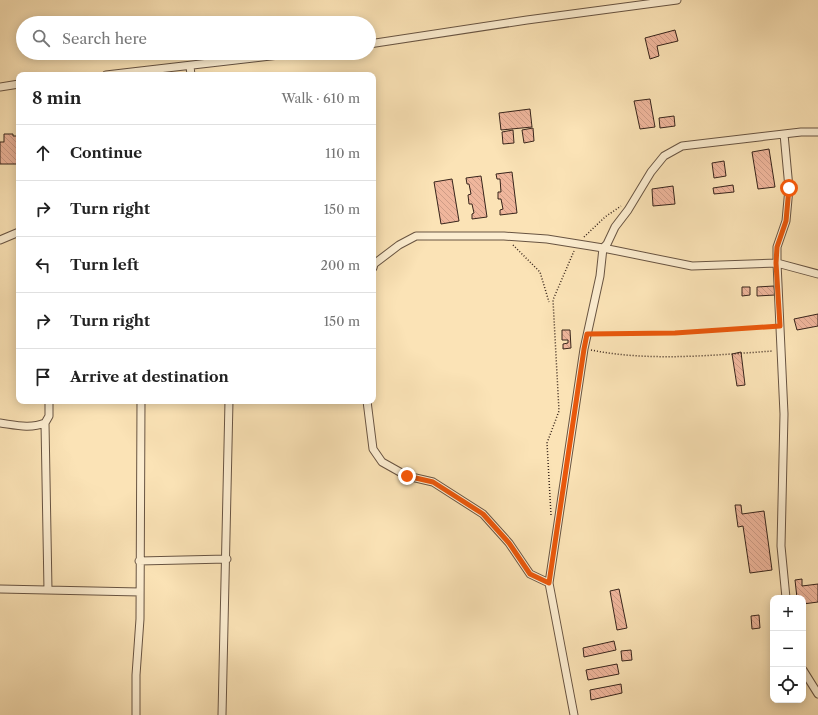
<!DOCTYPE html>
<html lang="en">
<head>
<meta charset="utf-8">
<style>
	body { margin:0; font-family:"Libre Caslon Text",serif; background:#f2f2f2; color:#222 }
	.controls { position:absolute; right:12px; bottom:12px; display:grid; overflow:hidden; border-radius:8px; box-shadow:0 2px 10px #0003 }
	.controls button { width:36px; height:36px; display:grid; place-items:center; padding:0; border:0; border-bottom:1px solid #e0e0e0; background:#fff; color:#222; font:20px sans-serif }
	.stop { position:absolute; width:12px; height:12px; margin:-9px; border:3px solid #ea580c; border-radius:50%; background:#fff }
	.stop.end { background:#ea580c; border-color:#fff; box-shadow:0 1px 4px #0008 }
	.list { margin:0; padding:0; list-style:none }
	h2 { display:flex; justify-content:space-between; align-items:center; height:52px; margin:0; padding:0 16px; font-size:17px }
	h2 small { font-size:13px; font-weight:400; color:#767676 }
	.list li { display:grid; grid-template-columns:26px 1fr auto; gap:12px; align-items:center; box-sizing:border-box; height:56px; padding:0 16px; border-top:1px solid #e0e0e0 }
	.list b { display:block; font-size:15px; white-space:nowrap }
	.list em { font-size:13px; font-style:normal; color:#767676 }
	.icon { flex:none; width:22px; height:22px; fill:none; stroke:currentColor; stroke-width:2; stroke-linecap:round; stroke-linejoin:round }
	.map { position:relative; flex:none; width:818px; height:715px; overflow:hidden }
	.search { position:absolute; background:#fff; box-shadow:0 2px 10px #0003; left:16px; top:16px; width:360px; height:44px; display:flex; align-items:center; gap:10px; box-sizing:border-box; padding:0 14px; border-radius:22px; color:#767676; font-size:15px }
	.panel { position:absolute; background:#fff; box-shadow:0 2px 10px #0003; left:16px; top:72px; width:360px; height:332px; border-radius:8px }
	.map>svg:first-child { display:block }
	.building { fill:url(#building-back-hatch); stroke:#37241b }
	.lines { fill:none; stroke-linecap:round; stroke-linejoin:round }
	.street-casing { stroke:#685442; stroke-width:9 }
	.path { stroke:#37241b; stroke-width:1.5; stroke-dasharray:1 2; stroke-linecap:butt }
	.street { stroke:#fcedd0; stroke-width:7 }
	.route { stroke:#ea580c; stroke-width:5 }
</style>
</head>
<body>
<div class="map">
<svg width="818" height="715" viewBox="0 0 818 715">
	<defs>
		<pattern id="building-back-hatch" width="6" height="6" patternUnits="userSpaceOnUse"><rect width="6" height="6" fill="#efb69c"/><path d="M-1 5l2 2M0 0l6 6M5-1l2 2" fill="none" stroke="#ce9c86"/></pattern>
	</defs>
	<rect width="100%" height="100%" fill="#fbe3b6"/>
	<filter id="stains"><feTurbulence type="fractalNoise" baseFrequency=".005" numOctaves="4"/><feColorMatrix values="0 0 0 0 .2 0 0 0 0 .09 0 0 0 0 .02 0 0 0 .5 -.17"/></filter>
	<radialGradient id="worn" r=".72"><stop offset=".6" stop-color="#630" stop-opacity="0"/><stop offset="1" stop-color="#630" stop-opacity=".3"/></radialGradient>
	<!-- building -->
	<path class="building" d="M675 30 678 41 657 46 659 56 650 59 645 38Z
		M650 99 655 127 640 129 634 101Z
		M530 109 532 127 501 130 499 113Z
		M674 116 675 126 660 128 659 118Z
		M533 128 534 141 524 143 522 130Z
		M513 130 514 143 503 144 502 132Z
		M4 134H13V136H19V164H0V142H4Z
		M769 149 775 187 758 189 752 152Z
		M724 161 726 176 714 178 712 163Z
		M512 172 517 213 500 215V210L503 209 501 199H498V192H501L500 179H497L496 174Z
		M481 176 487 217 472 219V214L474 213 472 204H469L468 195 471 194 469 184H467L466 178Z
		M452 179 459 221 441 224 434 182Z
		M733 185 734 192 714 194 713 188Z
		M673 186 675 204 653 206 652 189Z
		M774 286 775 295 757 296V287Z
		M742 287H750V295L742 296Z
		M818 314V326L797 330 794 319Z
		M562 330H570L571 348 563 349V344L568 343V340H562Z
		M741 352 745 385 737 386 732 354Z
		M735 505H741L742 514 764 511 772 570 750 573 743 526 738 527Z
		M802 579V586L818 584V602L803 604V598H797L795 580Z
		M619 589 627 628 617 630 610 591Z
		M759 615 760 628 752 629 751 616Z
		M614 641 616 650 584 657 583 648Z
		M631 650 632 660 622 661 621 651Z
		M617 664 619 674 588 680 586 670Z
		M621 684 622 693 591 700 590 690Z"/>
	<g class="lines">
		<!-- street casing -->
		<g class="street-casing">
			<path id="street" d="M369 44 527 20 677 0
				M190 66 191 75
				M106 75 296 53
				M0 87 19 84
				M784 134 789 188 786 221 777 247V263L784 414 781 546 786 598
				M0 240 19 232
				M373 268 374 264 399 245 416 236H504L547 239 603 248 692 266 777 263 818 274
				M367 401 373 449 382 462 407 476 433 482 483 514 509 543 530 574 549 583
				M0 423C15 425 30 429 45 423L49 416V401
				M45 423 48 590
				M139 561 227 559
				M0 589 140 592
				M803 670 818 694
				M136 715V675L140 619 141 401
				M222 715 229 401
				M574 715 549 583 584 349 600 276 603 248 607 244 615 227 628 210 651 172 664 156 682 146 801 132H818"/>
		</g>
		<!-- path -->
		<path class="path" d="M584 237 605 217 621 206
			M513 245 540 272 549 302
			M595 334 675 333 773 326
			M591 350C650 362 714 355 773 351
			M551 515 547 443 559 411 553 300 574 251"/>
		<!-- street -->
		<use href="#street" class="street"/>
	</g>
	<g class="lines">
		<!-- route -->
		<path class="route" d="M407 476 433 482 483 514 509 543 530 574 549 583 584 349 587 334 675 333 780 326 776 263 777 247 786 221 789 188"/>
	</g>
	<rect width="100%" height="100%" filter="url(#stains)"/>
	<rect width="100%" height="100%" fill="url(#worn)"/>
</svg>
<div class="controls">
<button>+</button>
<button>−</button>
<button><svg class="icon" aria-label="locate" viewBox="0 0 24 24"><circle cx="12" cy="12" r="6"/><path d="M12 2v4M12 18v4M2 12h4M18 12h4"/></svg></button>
</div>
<div class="stop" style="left:789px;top:188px"></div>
<div class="stop end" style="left:407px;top:476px"></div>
<div class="search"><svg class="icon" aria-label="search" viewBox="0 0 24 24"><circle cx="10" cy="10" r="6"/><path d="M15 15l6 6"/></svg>Search here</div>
<section class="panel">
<h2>8 min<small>Walk · 610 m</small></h2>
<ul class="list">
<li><svg class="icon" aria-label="ahead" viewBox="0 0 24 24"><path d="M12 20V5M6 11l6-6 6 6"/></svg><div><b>Continue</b></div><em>110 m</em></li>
<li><svg class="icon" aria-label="right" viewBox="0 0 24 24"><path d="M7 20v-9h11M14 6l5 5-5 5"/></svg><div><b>Turn right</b></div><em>150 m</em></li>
<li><svg class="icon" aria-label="left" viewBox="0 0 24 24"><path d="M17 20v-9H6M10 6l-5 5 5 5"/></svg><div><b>Turn left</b></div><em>200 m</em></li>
<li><svg class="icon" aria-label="right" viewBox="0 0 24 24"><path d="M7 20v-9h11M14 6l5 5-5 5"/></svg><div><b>Turn right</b></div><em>150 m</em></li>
<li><svg class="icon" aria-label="arrive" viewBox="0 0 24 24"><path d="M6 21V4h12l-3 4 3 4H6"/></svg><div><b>Arrive at destination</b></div></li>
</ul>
</section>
</div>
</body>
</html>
